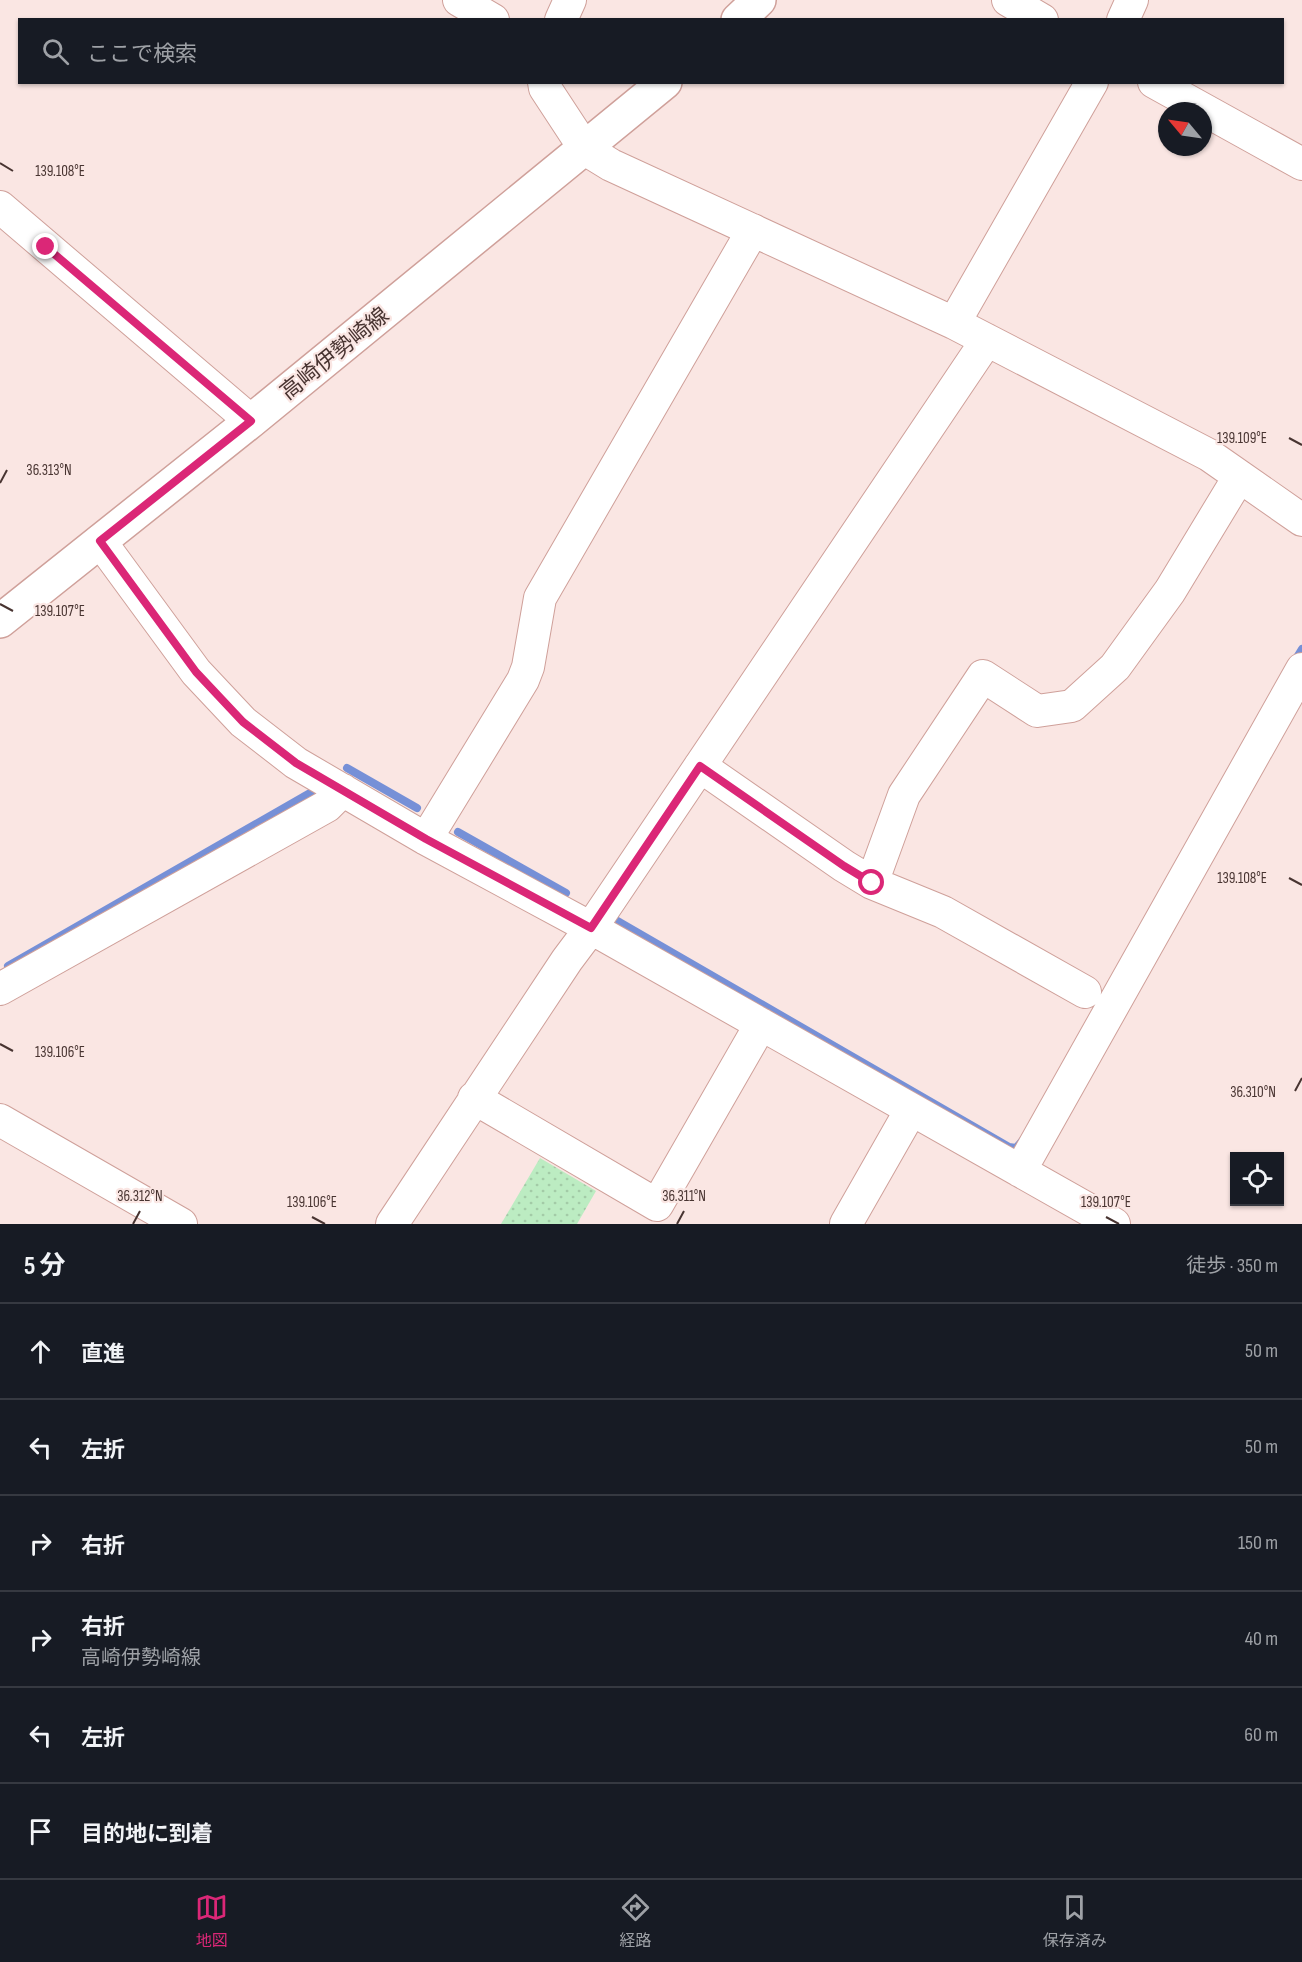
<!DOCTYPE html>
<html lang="ja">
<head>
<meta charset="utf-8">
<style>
	body { margin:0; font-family:"Sofia Sans Condensed","Noto Sans JP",sans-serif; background:#242831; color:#f1f3f6 }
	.controls { position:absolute; right:18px; bottom:18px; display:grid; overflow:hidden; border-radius:0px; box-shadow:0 2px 4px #0004 }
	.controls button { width:54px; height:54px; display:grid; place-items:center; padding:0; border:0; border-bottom:2px solid #363941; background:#171b24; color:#f1f3f6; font:30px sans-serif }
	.compass { position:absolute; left:1158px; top:102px; width:54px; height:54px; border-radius:50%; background:#171b24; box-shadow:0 2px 4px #0004; rotate:299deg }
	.stop { position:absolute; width:18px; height:18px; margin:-14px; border:4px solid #db2777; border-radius:50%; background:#fff }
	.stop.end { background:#db2777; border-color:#fff; box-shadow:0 2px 6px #0008 }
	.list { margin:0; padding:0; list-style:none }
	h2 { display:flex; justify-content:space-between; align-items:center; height:78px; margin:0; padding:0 24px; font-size:26px }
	h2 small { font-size:20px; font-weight:400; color:#9ea1a6 }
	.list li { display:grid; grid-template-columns:39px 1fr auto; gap:18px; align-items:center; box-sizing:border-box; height:96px; padding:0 24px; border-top:2px solid #363941 }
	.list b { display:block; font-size:22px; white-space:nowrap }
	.list p { margin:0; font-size:20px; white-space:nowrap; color:#9ea1a6 }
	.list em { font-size:20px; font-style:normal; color:#9ea1a6 }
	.icon { flex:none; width:33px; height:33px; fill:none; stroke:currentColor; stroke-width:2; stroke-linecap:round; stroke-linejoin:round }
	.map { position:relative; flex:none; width:1302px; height:1224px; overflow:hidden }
	.search { position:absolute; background:#171b24; box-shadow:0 2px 4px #0004; left:18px; right:18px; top:18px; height:66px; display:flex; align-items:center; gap:15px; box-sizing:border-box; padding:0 21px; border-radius:0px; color:#9ea1a6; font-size:22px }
	.sheet { height:654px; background:#171b24 }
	nav { display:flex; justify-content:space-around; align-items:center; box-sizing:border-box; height:84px; border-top:2px solid #363941; background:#171b24; font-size:16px; color:#9ea1a6 }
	nav a { display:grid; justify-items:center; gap:3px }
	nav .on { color:#db2777 }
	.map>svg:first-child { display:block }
	.grass { fill:url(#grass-dots) }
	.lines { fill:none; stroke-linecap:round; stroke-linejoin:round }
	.stream { stroke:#7690d7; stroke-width:8 }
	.minor-casing { stroke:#cfa09a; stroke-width:34 }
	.major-casing { stroke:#cfa09a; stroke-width:36 }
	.minor { stroke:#fff; stroke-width:32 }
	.major { stroke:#fff; stroke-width:33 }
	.route { stroke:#db2777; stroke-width:8 }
	.ticks { fill:none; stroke:#483431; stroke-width:2 }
	.labels { text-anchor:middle; stroke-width:4.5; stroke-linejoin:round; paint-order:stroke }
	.street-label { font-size:22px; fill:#483431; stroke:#fae6e3 }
	.ticks-label { font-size:15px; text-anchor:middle; fill:#483431; stroke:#fae6e3; stroke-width:4.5; stroke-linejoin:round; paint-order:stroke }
</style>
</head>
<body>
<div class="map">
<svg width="1302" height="1224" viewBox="0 0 1302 1224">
	<defs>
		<pattern id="grass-dots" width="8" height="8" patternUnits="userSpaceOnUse" patternTransform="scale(1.5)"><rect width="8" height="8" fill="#bcecc2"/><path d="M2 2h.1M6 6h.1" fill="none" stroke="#a3cba7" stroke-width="1.8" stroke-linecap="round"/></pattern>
	</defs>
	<rect width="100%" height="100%" fill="#fae6e3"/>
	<!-- grass -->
	<path class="grass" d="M540 1158 596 1191 577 1224H501Z"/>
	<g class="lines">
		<!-- stream -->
		<path class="stream" d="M1294 662 1302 649
			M347 768 417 808
			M458 832 566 893
			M614 919 1009 1147 1016 1148 1023 1140
			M8 966 317 789"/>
		<!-- minor casing -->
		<g class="minor-casing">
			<path id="minor" d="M459 0 493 20
				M1008 0 1042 20
				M561 20 570 0
				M1123 20 1132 0
				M544 82 545 88 585 149 611 165 954 323 1209 455 1302 520
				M1154 82 1302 164
				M0 207 251 421
				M954 323 1092 82
				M100 541 196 672 243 722 296 763 426 839 591 928 1114 1224
				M700 766 844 866 872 883 943 912 1085 992
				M426 839 523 680 528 667 540 598 753 230
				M872 883 904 795 983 676 1037 711 1072 706 1115 667 1170 591 1239 477
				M0 989 327 806 343 790
				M474 1098 657 1205 761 1024
				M0 1120 181 1224
				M1020 1171 1302 669
				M392 1224 567 960 591 928 987 340
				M846 1224 911 1110"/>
		</g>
		<!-- major casing -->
		<g class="major-casing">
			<path id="major" d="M738 20 759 0
				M0 621 251 421 665 82"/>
		</g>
		<!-- minor -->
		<use href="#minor" class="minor"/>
		<!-- major -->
		<use href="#major" class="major"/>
	</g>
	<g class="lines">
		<!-- route -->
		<path class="route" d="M46 247 251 421 100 541 196 672 243 722 296 763 426 839 591 928 700 766 844 866 872 883"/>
	</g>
	<!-- ticks -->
	<path class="ticks" d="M0 163 13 171M1289 438 1302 445M0 483 7 470M0 604 13 611M1289 878 1302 885M0 1044 13 1051M1295 1091 1302 1078M312 1217 325 1224M1106 1217 1119 1224M133 1224 140 1211M677 1224 684 1211"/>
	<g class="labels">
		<!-- street labels -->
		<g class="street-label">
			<text transform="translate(334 353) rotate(-39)" y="8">高崎伊勢崎線</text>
		</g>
	</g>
	<g class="ticks-label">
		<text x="60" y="176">139.108°E</text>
		<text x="1242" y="443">139.109°E</text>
		<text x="49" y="475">36.313°N</text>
		<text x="60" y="616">139.107°E</text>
		<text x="1242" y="883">139.108°E</text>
		<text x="60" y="1057">139.106°E</text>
		<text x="1253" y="1097">36.310°N</text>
		<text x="140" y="1201">36.312°N</text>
		<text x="684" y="1201">36.311°N</text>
		<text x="312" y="1207">139.106°E</text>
		<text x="1106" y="1207">139.107°E</text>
	</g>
</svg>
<div class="controls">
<button><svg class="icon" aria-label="locate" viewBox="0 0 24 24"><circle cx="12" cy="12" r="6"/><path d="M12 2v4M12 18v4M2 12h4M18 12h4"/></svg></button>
</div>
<svg class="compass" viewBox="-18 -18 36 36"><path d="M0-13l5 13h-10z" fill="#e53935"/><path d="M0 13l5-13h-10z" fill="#9ea1a6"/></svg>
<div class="stop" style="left:872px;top:883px"></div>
<div class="stop end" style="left:46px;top:247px"></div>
<div class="search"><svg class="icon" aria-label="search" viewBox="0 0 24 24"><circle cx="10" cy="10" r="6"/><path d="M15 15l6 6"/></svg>ここで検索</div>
</div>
<section class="sheet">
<h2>5 分<small>徒歩 · 350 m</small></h2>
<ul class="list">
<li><svg class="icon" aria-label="ahead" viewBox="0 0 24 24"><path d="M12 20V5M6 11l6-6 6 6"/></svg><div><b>直進</b></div><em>50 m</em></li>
<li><svg class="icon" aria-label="left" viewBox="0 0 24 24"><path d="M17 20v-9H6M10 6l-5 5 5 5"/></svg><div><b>左折</b></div><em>50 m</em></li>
<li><svg class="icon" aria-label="right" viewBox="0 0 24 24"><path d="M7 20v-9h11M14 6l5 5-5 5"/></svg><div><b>右折</b></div><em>150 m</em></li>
<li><svg class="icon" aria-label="right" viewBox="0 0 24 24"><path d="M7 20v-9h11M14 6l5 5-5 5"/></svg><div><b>右折</b><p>高崎伊勢崎線</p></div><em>40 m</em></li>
<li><svg class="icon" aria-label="left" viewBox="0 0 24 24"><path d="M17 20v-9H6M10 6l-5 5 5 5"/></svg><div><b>左折</b></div><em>60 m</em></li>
<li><svg class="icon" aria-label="arrive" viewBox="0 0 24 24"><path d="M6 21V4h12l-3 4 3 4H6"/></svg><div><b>目的地に到着</b></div></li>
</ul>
</section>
<nav>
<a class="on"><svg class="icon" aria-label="map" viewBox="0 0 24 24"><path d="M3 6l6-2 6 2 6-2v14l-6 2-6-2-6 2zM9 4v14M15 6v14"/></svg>地図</a>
<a><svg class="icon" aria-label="directions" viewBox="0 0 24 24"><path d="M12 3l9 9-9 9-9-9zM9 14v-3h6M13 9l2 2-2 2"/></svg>経路</a>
<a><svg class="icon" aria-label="saved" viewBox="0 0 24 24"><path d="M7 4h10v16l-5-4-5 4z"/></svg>保存済み</a>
</nav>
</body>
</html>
